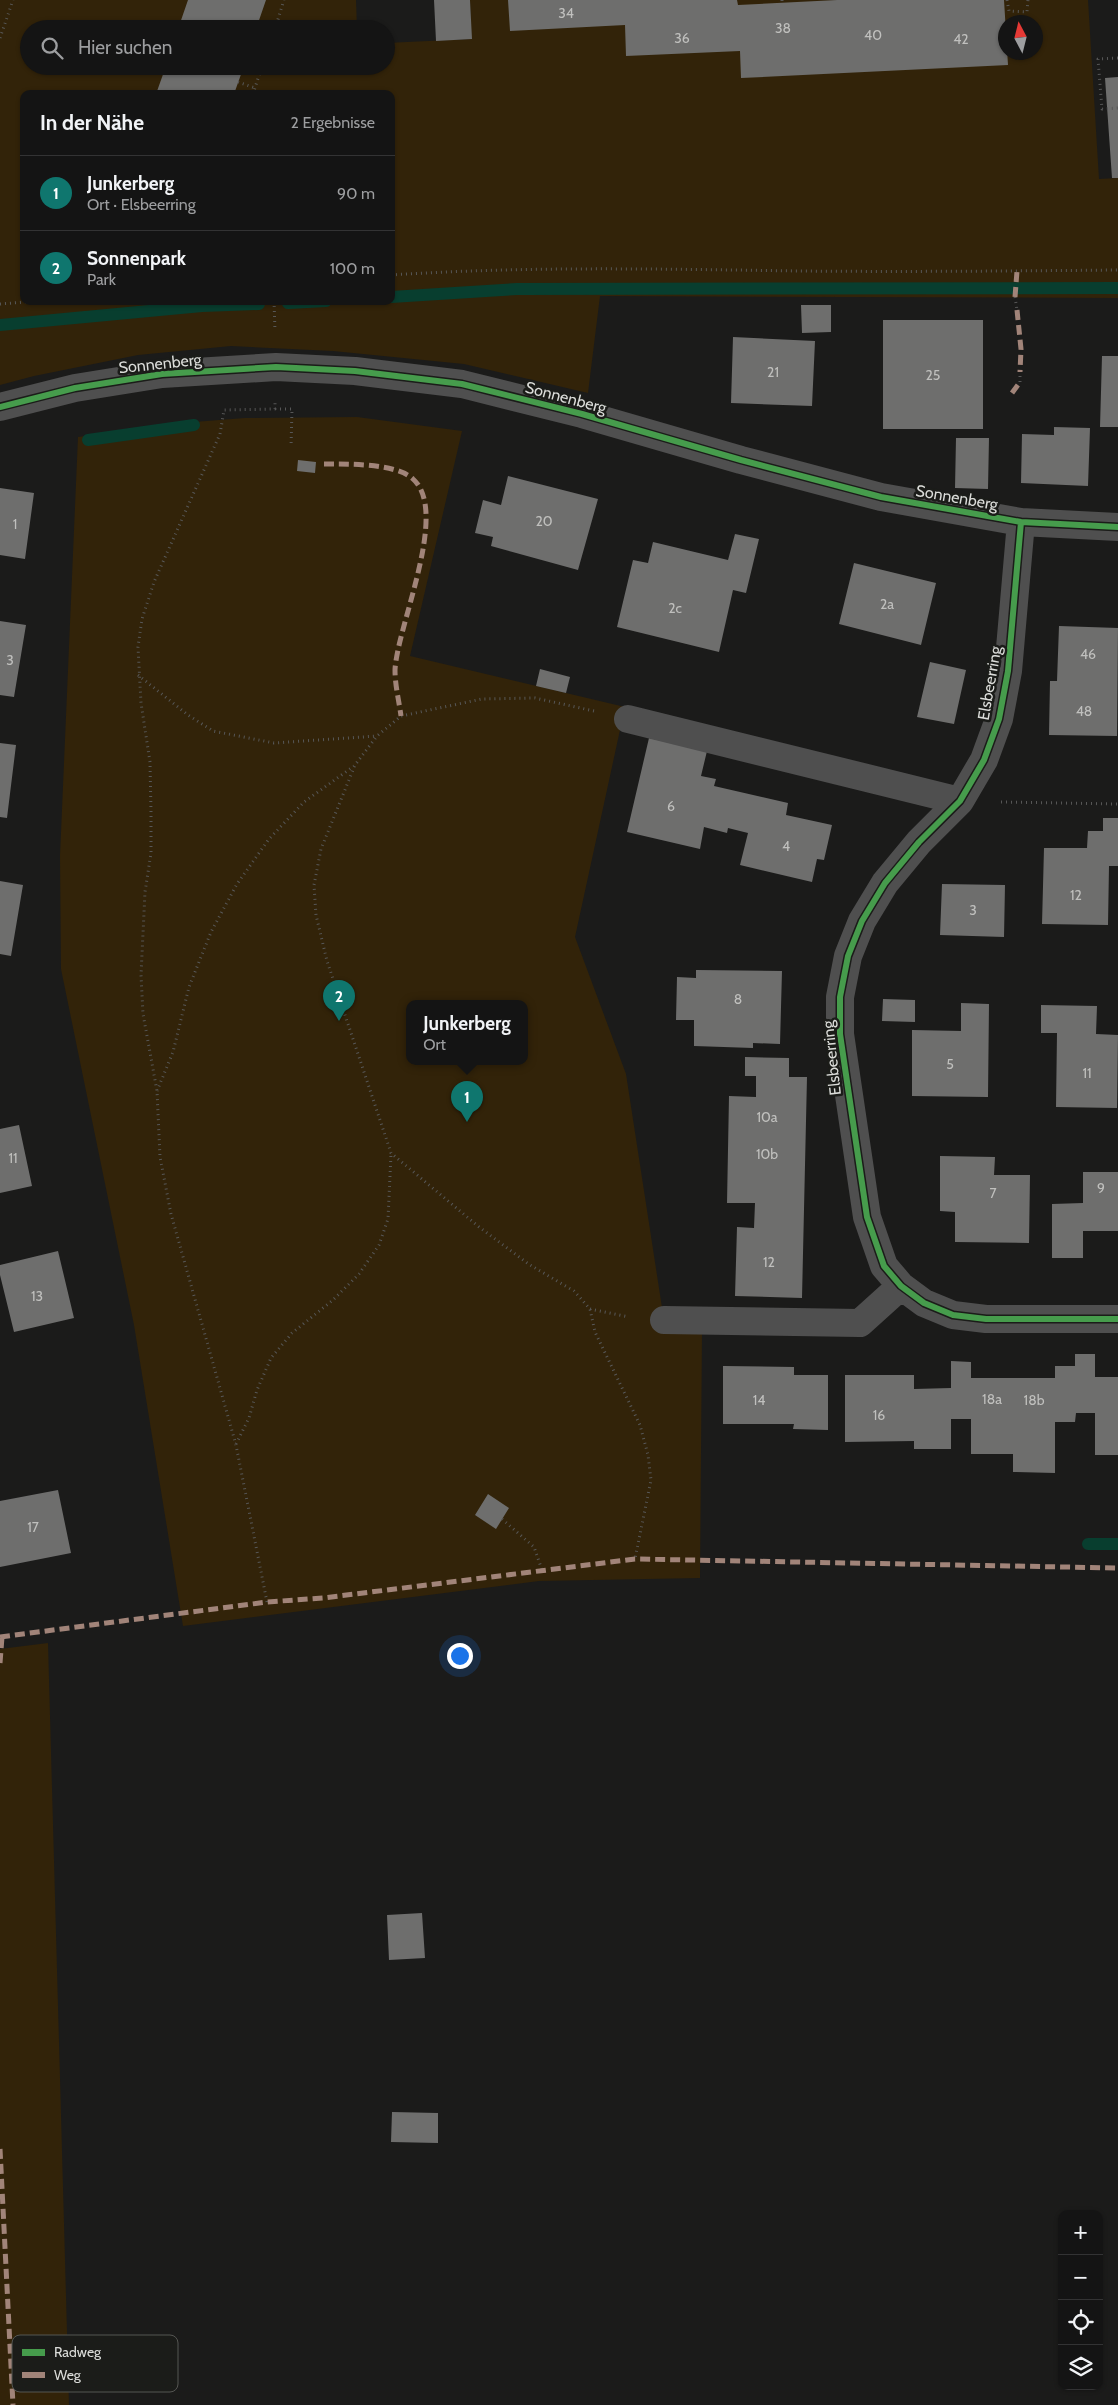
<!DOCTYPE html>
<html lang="de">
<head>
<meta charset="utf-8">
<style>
	body { margin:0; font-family:Cabin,sans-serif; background:#212122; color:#f1f3f6 }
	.controls { position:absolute; right:15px; bottom:15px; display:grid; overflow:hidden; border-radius:10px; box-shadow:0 1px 4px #0004 }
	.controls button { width:45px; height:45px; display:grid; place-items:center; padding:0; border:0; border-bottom:1px solid #333334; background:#141414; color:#f1f3f6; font:25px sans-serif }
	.compass { position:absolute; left:998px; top:15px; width:45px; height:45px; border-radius:50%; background:#141414; box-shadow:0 1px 4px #0004; rotate:353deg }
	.you { position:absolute; left:459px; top:1655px; width:18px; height:18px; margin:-12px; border:4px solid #fff; border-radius:50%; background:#1a73e8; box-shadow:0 0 0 8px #1a73e833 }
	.badge { display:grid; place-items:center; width:32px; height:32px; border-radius:50%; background:#0f766e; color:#fff; font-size:16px; font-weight:700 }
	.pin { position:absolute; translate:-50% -41px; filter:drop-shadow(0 1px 2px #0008) }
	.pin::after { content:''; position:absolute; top:26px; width:18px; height:15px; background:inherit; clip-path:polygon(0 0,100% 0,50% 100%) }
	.popup { position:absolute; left:406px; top:1000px; width:122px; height:65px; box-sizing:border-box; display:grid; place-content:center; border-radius:10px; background:#141414; filter:drop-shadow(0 1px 4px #0005); font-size:16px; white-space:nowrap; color:#9d9ea0 }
	.popup b { font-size:19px; color:#f1f3f6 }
	.popup::after { content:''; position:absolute; left:50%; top:100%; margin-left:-10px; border:10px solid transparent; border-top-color:#141414 }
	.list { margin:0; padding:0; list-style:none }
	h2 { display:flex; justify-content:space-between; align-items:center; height:65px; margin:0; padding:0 20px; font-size:21px }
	h2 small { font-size:16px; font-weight:400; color:#9d9ea0 }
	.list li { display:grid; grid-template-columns:32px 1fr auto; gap:15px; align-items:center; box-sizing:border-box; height:75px; padding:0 20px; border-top:1px solid #333334 }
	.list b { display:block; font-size:19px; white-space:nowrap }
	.list p { margin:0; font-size:16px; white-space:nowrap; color:#9d9ea0 }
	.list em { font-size:16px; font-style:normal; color:#9d9ea0 }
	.icon { flex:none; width:28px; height:28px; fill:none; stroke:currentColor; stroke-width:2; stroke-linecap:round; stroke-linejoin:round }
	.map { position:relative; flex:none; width:1118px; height:2405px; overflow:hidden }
	.search { position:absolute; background:#141414; box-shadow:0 1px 4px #0004; left:20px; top:20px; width:375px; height:55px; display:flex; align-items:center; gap:12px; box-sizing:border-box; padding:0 18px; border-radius:28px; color:#9d9ea0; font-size:19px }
	.panel { position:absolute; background:#141414; box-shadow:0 1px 4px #0004; left:20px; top:90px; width:375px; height:215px; border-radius:10px }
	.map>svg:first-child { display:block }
	.green { fill:#322309; fill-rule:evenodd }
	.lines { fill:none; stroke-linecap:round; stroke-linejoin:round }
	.stream { stroke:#083e2f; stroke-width:12 }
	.building { fill:#6e6e6d }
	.path { stroke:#575757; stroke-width:3; stroke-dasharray:1 4; stroke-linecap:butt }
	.minor { stroke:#4f4f4f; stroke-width:28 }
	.quiet { stroke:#a18479; stroke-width:5; stroke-dasharray:10 5; stroke-linecap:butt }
	.cycleway-casing { stroke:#1b1c19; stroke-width:9 }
	.cycleway { stroke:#469c4c; stroke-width:6 }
	.labels { text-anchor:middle; stroke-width:5; stroke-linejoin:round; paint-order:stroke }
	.number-label { font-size:14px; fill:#c0c0be }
	.street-label { font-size:16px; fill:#dbdcd9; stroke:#1b1c19 }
	.key { fill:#1b1c19; stroke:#555653; stroke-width:1 }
	.key-label { font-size:14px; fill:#dbdcd9 }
</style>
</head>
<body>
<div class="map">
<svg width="1118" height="2405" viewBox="0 0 1118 2405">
	<rect width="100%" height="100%" fill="#1b1b1a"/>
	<!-- green -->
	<path class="green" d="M0 0H356L357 29H29V66H386V43L471 39 470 0H1088L1099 179 1118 178V298L600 296 588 393 464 364 333 351 231 346 138 355 34 376 0 385ZM1006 22H1036V52H1006ZM24 94H391V301H24Z
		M357 417 462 431 410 656 625 707 575 937 626 1074 665 1327 702 1330 700 1578 539 1581 183 1626 134 1325 61 969 60 856 78 437 194 422 245 418ZM410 1003H524V1061H410Z
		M48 1643 69 2405H0V1649Z"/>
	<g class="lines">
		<!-- stream -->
		<path class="stream" d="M391 297 517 289 1118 288
			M288 303 326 301
			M0 325 202 306 259 304
			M88 440 194 425
			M1088 1544H1118"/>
	</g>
	<!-- building -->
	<path class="building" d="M188 0H266L256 29H178Z
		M434 0H470L472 39 436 41Z
		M508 0H737L738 5 837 0H1004L1008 65 741 78 740 51 626 56 625 25 510 31Z
		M166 66H244L234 94H156Z
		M1118 77V178H1112L1105 78Z
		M801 305H831V332L802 333Z
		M883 320H983V429H883Z
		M733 337 815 341 812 406 731 403Z
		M1102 356H1118V427H1100Z
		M1054 427 1090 428 1088 486 1021 483 1022 434 1054 435Z
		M956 438H989L988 489 955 488Z
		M298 460 316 462 315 473 297 471Z
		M508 476 598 499 578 570 491 546 493 537 475 533 483 500 501 505Z
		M0 488 34 493 25 559 0 555Z
		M735 534 759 539 746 593 733 590 719 652 617 627 633 560 648 563 653 542 728 560Z
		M854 563 936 583 921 645 839 624Z
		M0 621 26 625 14 697 0 695Z
		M1059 626 1118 628 1117 736 1049 735 1050 681H1057Z
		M930 662 966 670 954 724 917 717Z
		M540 669 570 677 566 693 536 686Z
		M649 738 707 751 701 776 716 779 714 786 788 803 786 815 832 825 824 860 817 859 812 882 740 865 748 833 728 828 727 833 704 827 700 849 627 832Z
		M0 743 16 745 7 818 0 817Z
		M1103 818H1118V866H1109L1108 925 1042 924 1044 848H1087L1088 831H1103Z
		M0 881 23 885 11 956 0 954Z
		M942 884 1005 885 1004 937 940 935Z
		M696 970 782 971 780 1044 753 1043V1048L694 1046V1020H676L677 977 696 978Z
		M883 999 915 1000V1022L882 1021Z
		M961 1003 989 1004 988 1097 912 1096V1030L961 1031Z
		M1041 1005 1097 1006 1096 1034 1118 1035 1117 1108 1056 1107 1057 1033H1041Z
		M745 1057 789 1058V1077H807L802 1298 735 1296 737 1227 754 1228 755 1203H727L729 1096 756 1097V1076H745Z
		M19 1125 32 1186 0 1193V1129Z
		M940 1156 995 1157 994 1175H1030L1029 1243 955 1242V1212L940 1211Z
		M1083 1172H1118V1231H1083V1258H1052V1204L1083 1203Z
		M58 1251 74 1318 14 1332 0 1275V1265Z
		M1075 1354H1095V1377H1118V1455H1095V1413H1076L1075 1422H1055V1473L1013 1472V1454H971V1419H951V1449H914V1441L845 1442V1375H914V1389L951 1388V1361L971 1362V1378H1055V1366H1075Z
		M723 1366 794 1367V1375H828V1430L793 1429 794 1424H723Z
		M58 1490 71 1553 0 1567V1501Z
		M488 1494 509 1508 496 1529 475 1515Z
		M422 1913 425 1958 389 1960 387 1915Z
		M392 2112 438 2113V2143L391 2142Z"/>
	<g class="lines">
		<!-- path -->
		<path class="path" d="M782 0V3
			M1007 0 1009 11 1027 12 1028 0
			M275 29 284 0
			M0 38 13 0
			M1118 58 1098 59 1102 109 1118 108
			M238 82 255 88
			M253 94 262 66
			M391 275C527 266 664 269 800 271 906 272 1012 271 1118 270
			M1015 297 1017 310
			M274 301 275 331
			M0 304 38 301
			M1020 382V372
			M275 409H292L291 447
			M138 675 188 715 213 731 274 743 377 736
			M594 711 535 698 482 699 401 716 377 736 355 765 321 849 314 885 316 915 327 961 391 1153 479 1227 530 1265 574 1291 590 1309 595 1332 640 1425 648 1455 651 1480 635 1559
			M1001 802 1118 804
			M157 1091 173 1052 189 987 211 932 237 884 269 839 304 802 354 766
			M590 1309 629 1317
			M236 1444 249 1418 257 1390 271 1358 292 1333 333 1300 359 1274 379 1245 388 1219 391 1154
			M502 1519 534 1547 542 1570
			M267 1602 236 1445 171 1214 160 1157 157 1091 143 1014 141 975 145 892 151 853V812L150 762 141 703 138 647 142 619 154 582 220 434 224 410 275 409V402"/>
		<!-- minor -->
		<path class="minor" d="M0 407 75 388 162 374 276 367 355 371 462 384 582 414 741 460 881 497 1021 522 1118 527
			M1021 522 1008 671 999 719 984 760 960 801 919 842 885 883 862 921 848 956 840 997V1034L867 1217 884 1266 901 1286 924 1303 953 1315 986 1319H1118
			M628 719 960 801
			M664 1320 860 1323 901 1286"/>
		<!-- quiet -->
		<path class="quiet" d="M1015 297 1017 271
			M1017 310 1021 349 1020 372
			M1012 393 1020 382
			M324 464C347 464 396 463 413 479 450 512 397 626 395 670 395 685 399 701 401 716
			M0 1637 267 1602 323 1598 635 1559 1118 1568
			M0 1663 2 1637
			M0 2149 13 2405"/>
		<!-- cycleway casing -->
		<g class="cycleway-casing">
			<path id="cycleway" d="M0 407 75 388 162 374 276 367 355 371 462 384 582 414 741 460 881 497 1021 522 1118 527
				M1021 522 1008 671 999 719 984 760 960 801 919 842 885 883 862 921 848 956 840 997V1034L867 1217 884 1266 901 1286 924 1303 953 1315 986 1319H1118"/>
		</g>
		<!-- cycleway -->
		<use href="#cycleway" class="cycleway"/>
	</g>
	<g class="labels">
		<!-- number labels -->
		<g class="number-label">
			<text x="566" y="18">34</text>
			<text x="783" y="33">38</text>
			<text x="873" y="40">40</text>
			<text x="682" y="43">36</text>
			<text x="961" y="44">42</text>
			<text x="773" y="377">21</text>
			<text x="933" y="380">25</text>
			<text x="544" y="526">20</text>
			<text x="15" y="529">1</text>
			<text x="887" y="609">2a</text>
			<text x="675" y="613">2c</text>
			<text x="1088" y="659">46</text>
			<text x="10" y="665">3</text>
			<text x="1084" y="716">48</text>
			<text x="671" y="811">6</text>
			<text x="786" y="851">4</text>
			<text x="1076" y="900">12</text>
			<text x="973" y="915">3</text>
			<text x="738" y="1004">8</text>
			<text x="950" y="1069">5</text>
			<text x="1087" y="1078">11</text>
			<text x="767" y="1122">10a</text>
			<text x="767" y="1159">10b</text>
			<text x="13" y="1163">11</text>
			<text x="1101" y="1193">9</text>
			<text x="993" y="1198">7</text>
			<text x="769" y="1267">12</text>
			<text x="37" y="1301">13</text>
			<text x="992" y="1404">18a</text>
			<text x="759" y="1405">14</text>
			<text x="1034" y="1405">18b</text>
			<text x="879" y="1420">16</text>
			<text x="33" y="1532">17</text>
		</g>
		<!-- street labels -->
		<g class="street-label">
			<text transform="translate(160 363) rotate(-6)" y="6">Sonnenberg</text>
			<text transform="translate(566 397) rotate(15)" y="6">Sonnenberg</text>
			<text transform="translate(957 497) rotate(10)" y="6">Sonnenberg</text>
			<text transform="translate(989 683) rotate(-80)" y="6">Elsbeerring</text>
			<text transform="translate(831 1058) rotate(-96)" y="6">Elsbeerring</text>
		</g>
	</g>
	<!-- legend -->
	<rect x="12" y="2335" width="166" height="57" rx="8" class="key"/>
	<rect x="22" y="2349" width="23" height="7" fill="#469c4c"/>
	<rect x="22" y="2372" width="23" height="6" fill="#a18479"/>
	<g class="key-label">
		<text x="54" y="2357">Radweg</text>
		<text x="54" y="2380">Weg</text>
	</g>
</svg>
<div class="controls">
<button>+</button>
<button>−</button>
<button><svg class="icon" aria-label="locate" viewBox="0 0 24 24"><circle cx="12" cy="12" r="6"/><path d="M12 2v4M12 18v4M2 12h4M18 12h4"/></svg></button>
<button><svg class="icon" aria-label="layers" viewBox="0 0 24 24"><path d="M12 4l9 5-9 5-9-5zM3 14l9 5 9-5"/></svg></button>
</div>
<svg class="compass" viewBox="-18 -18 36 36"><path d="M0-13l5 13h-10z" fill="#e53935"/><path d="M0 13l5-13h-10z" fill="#9d9ea0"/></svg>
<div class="you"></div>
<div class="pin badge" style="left:467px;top:1122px">1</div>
<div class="popup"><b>Junkerberg</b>Ort</div>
<div class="pin badge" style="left:339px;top:1021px">2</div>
<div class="search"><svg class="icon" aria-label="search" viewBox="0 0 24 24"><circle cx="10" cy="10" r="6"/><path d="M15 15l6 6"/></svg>Hier suchen</div>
<section class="panel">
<h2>In der Nähe<small>2 Ergebnisse</small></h2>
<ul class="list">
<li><span class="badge">1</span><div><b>Junkerberg</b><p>Ort · Elsbeerring</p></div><em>90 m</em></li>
<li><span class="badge">2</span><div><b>Sonnenpark</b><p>Park</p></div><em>100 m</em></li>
</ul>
</section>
</div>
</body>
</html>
